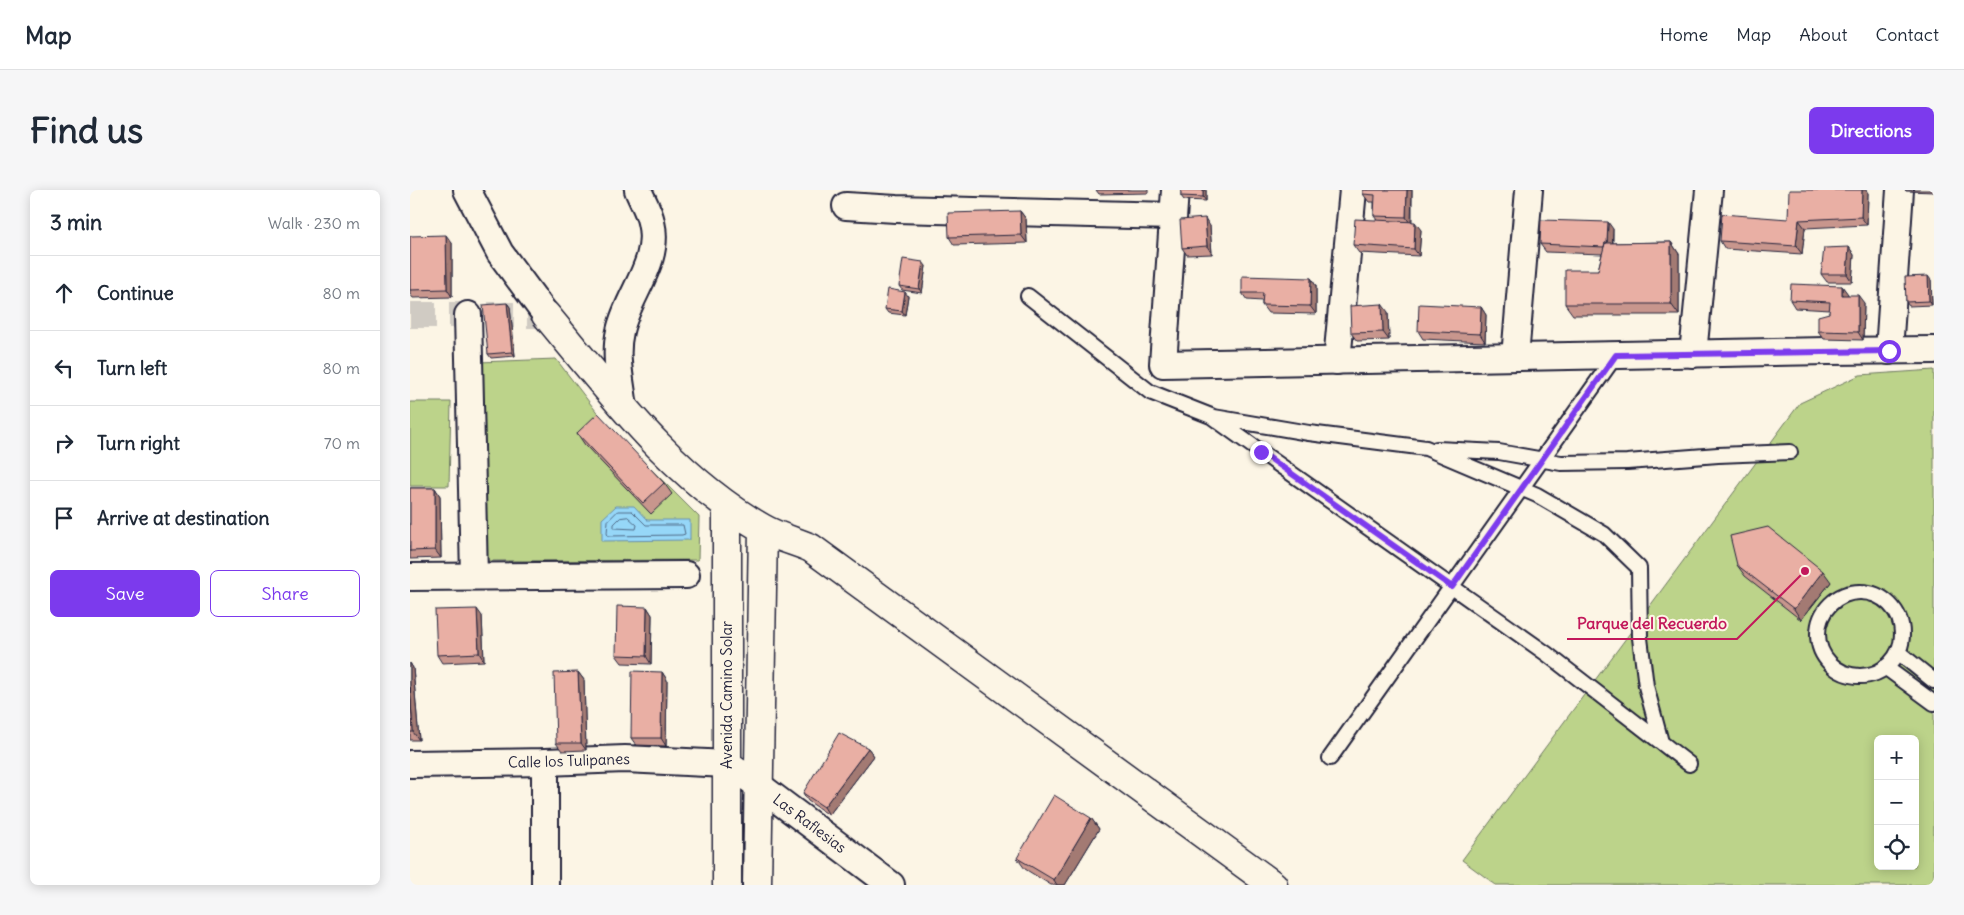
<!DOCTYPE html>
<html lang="en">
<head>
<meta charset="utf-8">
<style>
	body { margin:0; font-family:Delius,sans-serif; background:#f6f6f7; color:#1f2937 }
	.controls { position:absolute; right:15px; bottom:15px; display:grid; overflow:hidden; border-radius:8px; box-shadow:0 2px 12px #0003 }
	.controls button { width:45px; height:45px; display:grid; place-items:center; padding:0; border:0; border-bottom:1px solid #e0e1e3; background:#fff; color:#1f2937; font:25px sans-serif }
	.stop { position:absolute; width:15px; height:15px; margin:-11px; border:4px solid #7c3aed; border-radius:50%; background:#fff }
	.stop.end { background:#7c3aed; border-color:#fff; box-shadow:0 1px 5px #0008 }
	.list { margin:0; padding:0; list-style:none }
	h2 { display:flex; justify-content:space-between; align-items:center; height:65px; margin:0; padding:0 20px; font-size:21px }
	h2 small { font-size:16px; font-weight:400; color:#747a83 }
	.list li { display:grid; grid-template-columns:32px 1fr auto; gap:15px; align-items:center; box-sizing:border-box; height:75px; padding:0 20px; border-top:1px solid #e0e1e3 }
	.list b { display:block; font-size:19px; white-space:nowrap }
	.list em { font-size:16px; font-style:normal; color:#747a83 }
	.actions { display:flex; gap:10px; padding:15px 20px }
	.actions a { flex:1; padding:11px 0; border:1px solid #7c3aed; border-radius:8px; text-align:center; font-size:18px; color:#7c3aed }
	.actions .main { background:#7c3aed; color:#fff }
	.icon { flex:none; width:28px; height:28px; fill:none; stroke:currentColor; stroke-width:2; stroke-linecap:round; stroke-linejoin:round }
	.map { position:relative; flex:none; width:1524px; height:695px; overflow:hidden; border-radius:8px }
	header { display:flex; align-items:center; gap:30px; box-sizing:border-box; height:70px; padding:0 25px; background:#fff; border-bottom:1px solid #e0e1e3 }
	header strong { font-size:24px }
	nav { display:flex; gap:28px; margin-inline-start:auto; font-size:18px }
	.intro { display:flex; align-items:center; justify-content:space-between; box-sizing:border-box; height:120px; padding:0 30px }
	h1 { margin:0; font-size:35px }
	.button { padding:12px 22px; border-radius:8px; background:#7c3aed; color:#fff; font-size:18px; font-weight:700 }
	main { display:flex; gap:30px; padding:0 30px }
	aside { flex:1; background:#fff; border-radius:8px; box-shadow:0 2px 12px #0003 }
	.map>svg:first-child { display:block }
	.green { fill:#bcd38a; stroke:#6f7a62; fill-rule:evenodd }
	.water { fill:#96d7f8; stroke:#688fac }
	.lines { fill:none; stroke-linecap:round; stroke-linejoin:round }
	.shore { stroke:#506a87; stroke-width:1 }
	.minor-tunnel { stroke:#d0cbc3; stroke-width:26; stroke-dasharray:26 13; stroke-linecap:butt }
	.service-casing { stroke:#22223b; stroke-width:18 }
	.minor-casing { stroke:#22223b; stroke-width:30 }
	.tertiary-casing { stroke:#22223b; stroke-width:31 }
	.service { stroke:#fcf5e5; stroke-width:14 }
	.minor { stroke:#fcf5e5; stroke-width:26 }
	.tertiary { stroke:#fcf5e5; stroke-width:28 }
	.wall { fill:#c8968d; stroke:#22223b }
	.shaded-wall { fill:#a37a73; stroke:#22223b }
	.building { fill:#e9afa4; stroke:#22223b }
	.route { stroke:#7c3aed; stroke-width:6 }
	.labels { text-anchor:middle; stroke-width:4; stroke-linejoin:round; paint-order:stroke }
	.street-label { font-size:15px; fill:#22223b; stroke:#fcf5e5 }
	.leader { fill:none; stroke:#c2185b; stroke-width:2 }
	.callout-dot { fill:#c2185b; stroke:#fcf5e5; stroke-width:2 }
	.callout-label { font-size:16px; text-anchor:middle; font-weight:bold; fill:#c2185b; stroke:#fcf5e5; stroke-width:4; stroke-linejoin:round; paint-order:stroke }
</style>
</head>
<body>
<header>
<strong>Map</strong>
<nav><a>Home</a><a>Map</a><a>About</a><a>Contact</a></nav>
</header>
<div class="intro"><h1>Find us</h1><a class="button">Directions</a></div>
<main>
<aside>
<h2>3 min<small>Walk · 230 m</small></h2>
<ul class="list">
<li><svg class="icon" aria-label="ahead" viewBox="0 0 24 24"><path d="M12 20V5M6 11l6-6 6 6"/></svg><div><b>Continue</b></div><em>80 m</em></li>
<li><svg class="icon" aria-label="left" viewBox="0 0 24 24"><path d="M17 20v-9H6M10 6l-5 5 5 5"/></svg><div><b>Turn left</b></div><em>80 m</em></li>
<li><svg class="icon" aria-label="right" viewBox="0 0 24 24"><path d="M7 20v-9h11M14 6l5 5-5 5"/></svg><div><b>Turn right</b></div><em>70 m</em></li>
<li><svg class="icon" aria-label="arrive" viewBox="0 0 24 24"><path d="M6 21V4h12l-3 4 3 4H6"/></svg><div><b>Arrive at destination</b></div></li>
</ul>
<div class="actions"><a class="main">Save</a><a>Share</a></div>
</aside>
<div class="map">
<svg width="1524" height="695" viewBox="0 0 1524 695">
	<rect width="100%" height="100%" fill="#fcf5e5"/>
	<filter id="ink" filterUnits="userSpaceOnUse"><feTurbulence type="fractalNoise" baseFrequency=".02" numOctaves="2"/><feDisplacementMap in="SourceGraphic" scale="10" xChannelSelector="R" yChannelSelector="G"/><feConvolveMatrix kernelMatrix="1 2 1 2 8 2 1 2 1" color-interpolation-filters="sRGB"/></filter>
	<g filter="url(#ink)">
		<!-- green -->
		<path class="green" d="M146 169 196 234 289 327 288 370 69 371V172Z
			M1524 180V695H1086L1052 670 1390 213 1450 185ZM1468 549H1505V676H1468Z
			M0 212H41L39 296H0Z"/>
		<!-- water -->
		<path class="water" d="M206 316H224L237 330H280V350L192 351V329Z"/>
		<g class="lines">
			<!-- shore -->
			<path class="shore" d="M208 321H222L236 335H273L275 344 272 345 198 346 197 343 198 331Z
				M218 327 227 335 226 339 204 338V334L210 328Z"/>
			<!-- minor-tunnel -->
			<path class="minor-tunnel" d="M0 125H136"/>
			<!-- service casing -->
			<g class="service-casing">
				<path id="service" d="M618 106 740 202 801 226 851 262 1137 464 1279 574
					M804 227 899 243 1016 258 1127 305 1194 344 1229 378 1230 448 1236 496 1251 552
					M1027 259 1089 262 1151 273 1217 272 1308 265 1380 262
					M1408 444a42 42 0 1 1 84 0a42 42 0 1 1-84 0Z
					M1488 462 1524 491
					M1475 477 1524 513
					M920 568 1206 165"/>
			</g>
			<!-- minor casing -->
			<g class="minor-casing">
				<g id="minor">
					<path d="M57 0 90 63 136 125"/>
					<path d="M765 0 753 174 1418 161 1524 160"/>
					<path d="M436 16 486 19 763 26"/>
					<path d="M58 125 64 386"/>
					<path d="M1479 161 1490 0"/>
					<path d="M1283 164 1299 0"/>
					<path d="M1105 167 1119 0"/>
					<path d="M927 171 943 0"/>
					<path d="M214 218C211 193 204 166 210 141 218 104 251 72 241 32 239 21 232 10 228 0"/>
					<path d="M0 387 276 385"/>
					<path id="s1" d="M0 574 135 572 215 569 317 574 348 595 481 695"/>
					<path d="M135 695V572"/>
				</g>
			</g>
			<!-- tertiary casing -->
			<g class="tertiary-casing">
				<path id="tertiary" d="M136 125C201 203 263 287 352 338 367 347 385 351 401 358L863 695
					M317 695V316
					M347 695 353 339"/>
			</g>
			<!-- service -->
			<use href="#service" class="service"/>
			<!-- minor -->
			<use href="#minor" class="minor"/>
			<!-- tertiary -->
			<use href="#tertiary" class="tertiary"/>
		</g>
		<!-- wall -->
		<path class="wall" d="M686 0H738V3L689 4Z
			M771 0H796V11L774 10 771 6Z
			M953 0H1002V32L1011 40 1009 66 949 63 943 55 967 30 964 26V12H959L953 4Z
			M1495 0H1524V2L1496 1Z
			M1458 3 1457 35 1395 38 1392 64 1315 59 1310 51Z
			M610 21 616 29 617 53 544 55 539 47Z
			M800 36 802 64 777 65 772 58Z
			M1203 39V53L1261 52 1269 64V125H1163L1155 114 1188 80 1192 64 1136 62 1130 54Z
			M0 46 42 53V107L3 108 0 104Z
			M1439 57 1444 65 1442 92H1417L1411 84Z
			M516 76 512 103 492 100 489 96Z
			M901 88 906 96V124L858 123 852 115V111L837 110 832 103Z
			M1521 90 1522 115 1499 116 1496 112Z
			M1432 96 1438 105 1454 113 1453 150 1414 149 1408 141 1419 123 1420 120 1385 118 1380 110Z
			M498 106 495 125 478 123 475 119Z
			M97 113 100 117 105 166 81 168 78 164Z
			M1071 117 1076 125 1075 152 1013 149 1008 141Z
			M978 122 979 150 947 151 941 143Z
			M167 243 254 293 262 304 241 324 175 255Z
			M0 298H25L30 306 31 368 0 369Z
			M1327 375 1421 392 1391 430 1335 386Z
			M237 417 242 425 241 474 212 473 206 465Z
			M72 426 74 471 32 473 27 465Z
			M0 473 3 478 9 550H0Z
			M168 482 174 490 176 560 152 561 146 553Z
			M252 482 257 490 256 556 226 555 221 548Z
			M458 558 464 566 419 625 398 611 393 603Z
			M681 628 689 639 655 695H641L615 679 607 668Z"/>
		<!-- shaded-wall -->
		<path class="shaded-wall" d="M793 0H796V11L793 7Z
			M997 0H1002L1001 35 996 27Z
			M1452 0H1456L1458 3 1457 35 1451 27Z
			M610 21 616 29 617 53 611 45Z
			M795 28 800 36 802 64 797 56Z
			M1389 30 1395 38 1392 64 1386 56Z
			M1005 32 1011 40 1009 66 1004 59Z
			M1198 32 1203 39 1202 65 1197 57Z
			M36 45 42 53V107L37 99Z
			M1261 52 1269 64V125L1261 114Z
			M1439 57 1444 65 1442 92 1437 84Z
			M513 72 516 76 512 103 509 99Z
			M1518 86 1521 90 1522 115 1519 111Z
			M901 88 906 96V124L900 116Z
			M1432 96 1438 104 1437 112 1432 105Z
			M495 102 498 106 495 125 492 121Z
			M1448 105 1454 113 1453 150 1448 142Z
			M97 113 100 117 105 166 102 162Z
			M972 114 978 122 979 150 973 142Z
			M1071 117 1076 125 1075 152 1070 144Z
			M25 298 30 306 31 368 25 360Z
			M1413 381 1421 392 1391 430 1384 419Z
			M237 417 242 425 241 474 236 466Z
			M67 419 72 426 74 471 69 463Z
			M0 473 3 478 9 550 3 542 0 497Z
			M168 482 174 490 176 560 171 553Z
			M252 482 257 490 256 556 251 548Z
			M458 558 464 566 419 625 414 617Z
			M681 628 689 639 655 695H647L644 690Z"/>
		<!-- building -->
		<path class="building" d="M771 0H793V7L771 6Z
			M953 0H997L996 27 964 26 965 5 953 4Z
			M1379 0H1452L1451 27 1389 30 1386 56 1310 51 1312 24 1378 29Z
			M610 21 611 45 539 47 538 23Z
			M795 28 797 56 772 58 770 30Z
			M945 29 1005 32 1004 59 943 55Z
			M1131 30 1198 32 1197 53H1195L1194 57 1130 54Z
			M36 45 37 99 0 100V46Z
			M1261 52V114H1155V80H1188L1195 53Z
			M1439 57 1437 84H1411L1414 58Z
			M493 69 513 72 509 99 489 96Z
			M832 86 901 88 900 116 852 115 853 103H832Z
			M1518 86 1519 111 1496 112 1495 87Z
			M1381 94 1432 96V105H1448V142L1408 141V126L1419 123 1420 112 1380 110Z
			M478 99 495 102 492 121 475 119Z
			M97 113 102 162 78 164 73 115Z
			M972 114 973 142 941 143 940 116Z
			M1009 114 1071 117 1070 144 1008 141Z
			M188 223 254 293 233 313 167 243Z
			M0 298H25V360L0 361Z
			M1358 337 1413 381 1384 419 1327 375 1320 346Z
			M207 416 237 417 236 466 206 465Z
			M67 419 69 463 27 465 25 420Z
			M222 481 252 482 251 548H221Z
			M168 482 171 553H146L144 483Z
			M0 497 3 542H0Z
			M429 543 458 558 414 617 393 603Z
			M644 605 681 628 644 690 607 668Z"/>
	</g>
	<g class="lines" filter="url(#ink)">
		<!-- route -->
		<path class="route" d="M851 262 1042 397 1206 165 1479 161"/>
	</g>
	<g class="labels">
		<!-- street labels -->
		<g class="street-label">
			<text transform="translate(317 505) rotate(-90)" y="5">Avenida Camino Solar</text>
			<text dy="5" stroke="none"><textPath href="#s1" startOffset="159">Calle los Tulipanes</textPath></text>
			<text dy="5" stroke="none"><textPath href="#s1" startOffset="419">Las Raflesias</textPath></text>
		</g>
	</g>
	<!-- callouts -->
	<path class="leader" d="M1395 381L1327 449H1157"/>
	<circle class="callout-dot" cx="1395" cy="381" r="5"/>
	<g class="callout-label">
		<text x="1242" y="439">Parque del Recuerdo</text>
	</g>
</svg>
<div class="controls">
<button>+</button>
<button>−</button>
<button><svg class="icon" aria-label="locate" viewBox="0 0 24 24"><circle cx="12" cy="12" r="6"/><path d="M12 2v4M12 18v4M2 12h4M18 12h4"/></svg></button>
</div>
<div class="stop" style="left:1479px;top:161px"></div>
<div class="stop end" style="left:851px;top:262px"></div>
</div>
</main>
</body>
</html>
